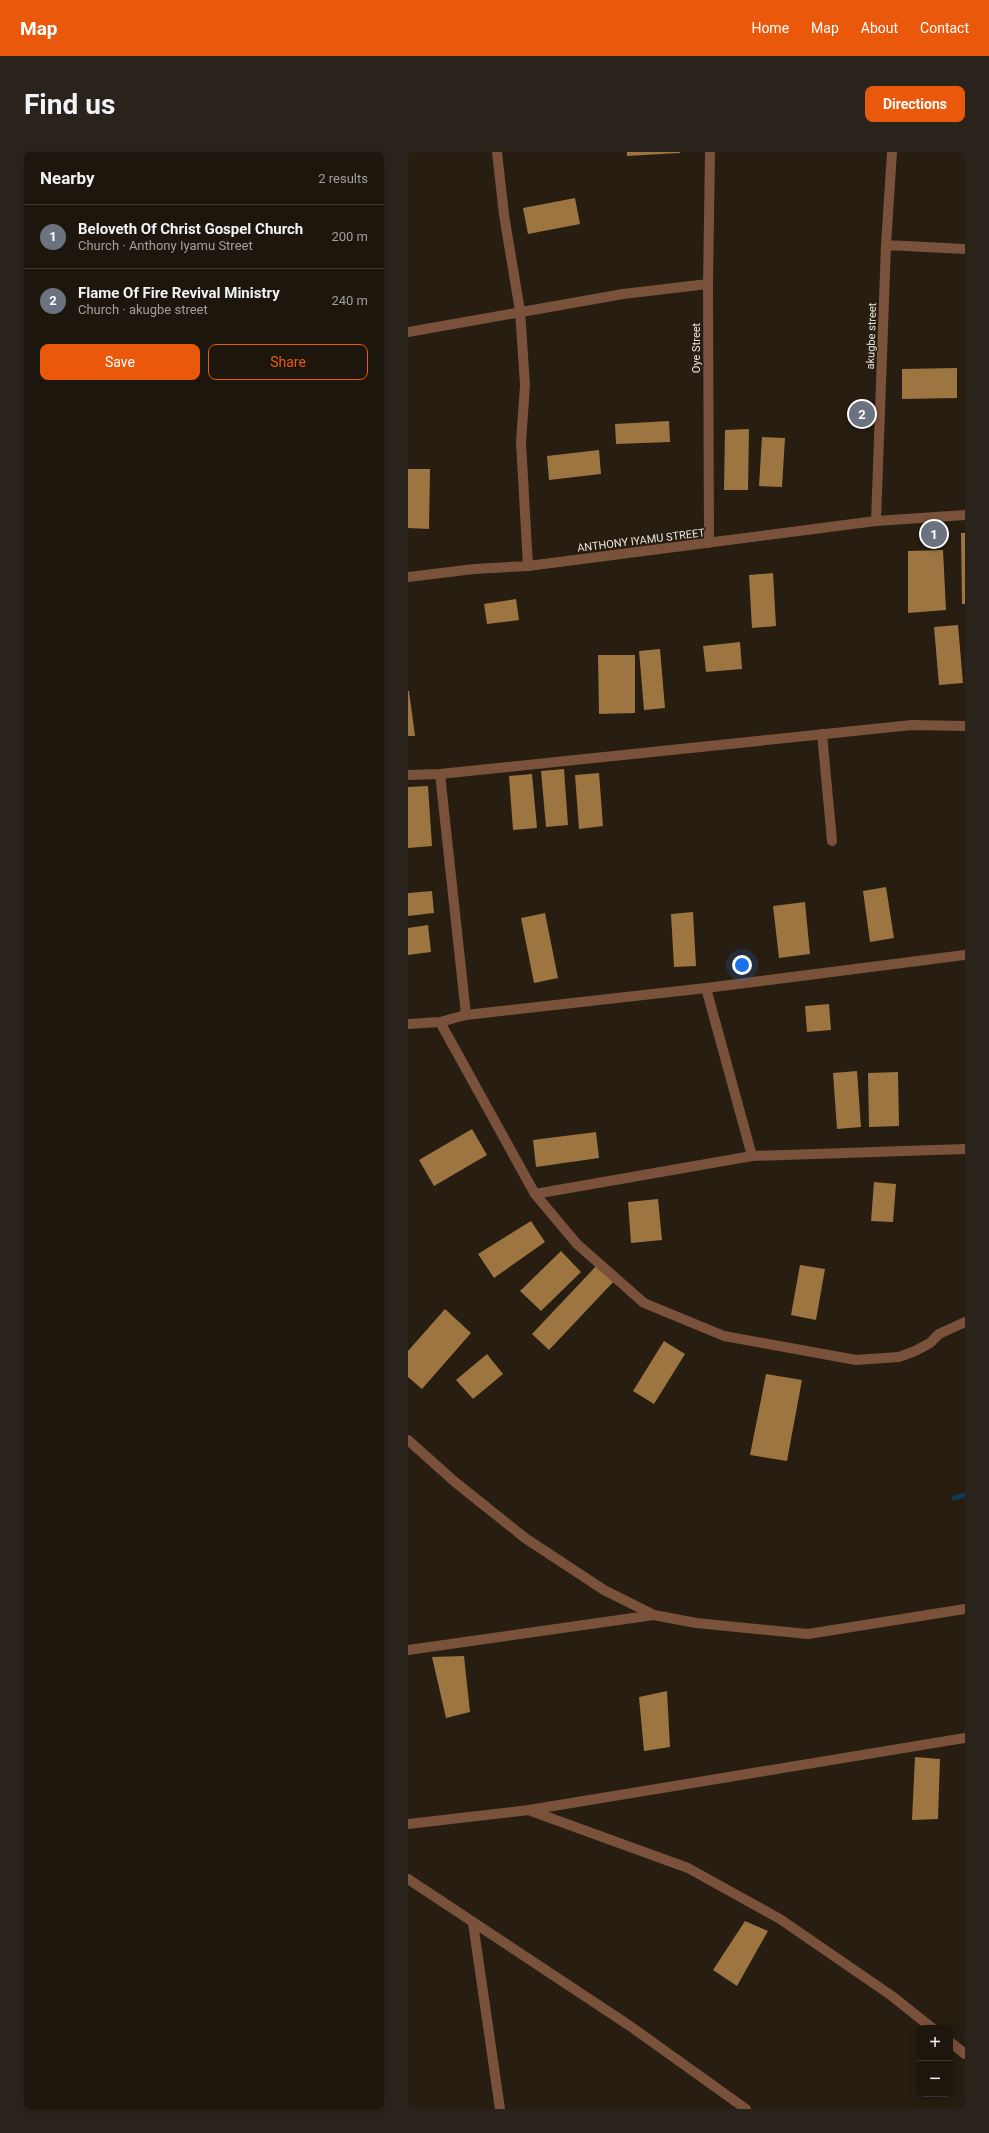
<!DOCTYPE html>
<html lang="en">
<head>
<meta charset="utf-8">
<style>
	body { margin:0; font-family:Roboto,sans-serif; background:#2a231b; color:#f1f3f6 }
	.controls { position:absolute; right:12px; bottom:12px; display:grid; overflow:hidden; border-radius:8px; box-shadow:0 2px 10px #0003 }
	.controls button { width:36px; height:36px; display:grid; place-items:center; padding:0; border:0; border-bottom:1px solid #3b352e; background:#1d160d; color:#f1f3f6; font:20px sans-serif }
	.you { position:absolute; left:334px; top:813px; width:14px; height:14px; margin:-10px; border:3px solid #fff; border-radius:50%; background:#1a73e8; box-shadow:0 0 0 6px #1a73e833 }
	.badge { display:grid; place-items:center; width:26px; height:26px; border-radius:50%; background:#ea580c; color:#fff; font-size:13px; font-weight:700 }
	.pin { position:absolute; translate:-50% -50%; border:2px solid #fff; box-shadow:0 1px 4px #0006 }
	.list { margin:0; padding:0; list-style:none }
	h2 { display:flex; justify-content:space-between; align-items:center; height:52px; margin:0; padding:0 16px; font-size:17px }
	h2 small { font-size:13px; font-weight:400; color:#a09f9d }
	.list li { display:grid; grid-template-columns:26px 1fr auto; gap:12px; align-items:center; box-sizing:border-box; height:64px; padding:0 16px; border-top:1px solid #3b352e }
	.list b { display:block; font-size:15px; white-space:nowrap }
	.list p { margin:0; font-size:13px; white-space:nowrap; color:#a09f9d }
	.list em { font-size:13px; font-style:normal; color:#a09f9d }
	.actions { display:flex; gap:8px; padding:12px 16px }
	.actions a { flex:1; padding:9px 0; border:1px solid #ea580c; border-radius:8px; text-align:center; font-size:14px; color:#ea580c }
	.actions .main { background:#ea580c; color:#fff }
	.map { position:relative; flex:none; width:557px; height:1957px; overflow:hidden; border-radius:8px }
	header { display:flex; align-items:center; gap:24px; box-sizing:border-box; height:56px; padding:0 20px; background:#ea580c; color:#fff }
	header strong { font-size:19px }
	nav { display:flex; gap:22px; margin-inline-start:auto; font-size:14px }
	.intro { display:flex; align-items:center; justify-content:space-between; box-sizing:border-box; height:96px; padding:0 24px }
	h1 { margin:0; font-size:28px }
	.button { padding:10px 18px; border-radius:8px; background:#ea580c; color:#fff; font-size:14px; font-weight:700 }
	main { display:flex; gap:24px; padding:0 24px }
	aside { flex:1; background:#1d160d; border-radius:8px; box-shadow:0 2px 10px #0003 }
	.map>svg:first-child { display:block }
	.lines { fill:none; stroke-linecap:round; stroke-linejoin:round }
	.stream { stroke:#0d3a57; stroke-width:4.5 }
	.building { fill:#9d7540 }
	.lane { stroke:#7a513a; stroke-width:10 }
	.street { stroke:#7a513a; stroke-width:10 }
	.labels { text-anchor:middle; stroke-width:3; stroke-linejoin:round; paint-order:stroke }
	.street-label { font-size:11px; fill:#ece5dd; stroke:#271d11 }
</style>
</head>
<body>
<header>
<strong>Map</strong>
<nav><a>Home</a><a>Map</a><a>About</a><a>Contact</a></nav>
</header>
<div class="intro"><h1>Find us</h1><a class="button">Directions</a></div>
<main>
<aside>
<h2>Nearby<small>2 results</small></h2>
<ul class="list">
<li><span class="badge" style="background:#6b7280">1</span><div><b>Beloveth Of Christ Gospel Church</b><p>Church · Anthony Iyamu Street</p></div><em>200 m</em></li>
<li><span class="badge" style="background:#6b7280">2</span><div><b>Flame Of Fire Revival Ministry</b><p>Church · akugbe street</p></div><em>240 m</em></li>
</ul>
<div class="actions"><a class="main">Save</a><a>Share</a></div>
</aside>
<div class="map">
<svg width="557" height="1957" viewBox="0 0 557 1957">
	<rect width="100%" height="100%" fill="#271d11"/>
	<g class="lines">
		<!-- stream -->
		<path class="stream" d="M546 1346 557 1343"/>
	</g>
	<!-- building -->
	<path class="building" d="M219 0H272V1L219 4Z
		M167 46 172 72 120 82 115 56Z
		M549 216V246L494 247V217Z
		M261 269 262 290 208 292 207 272Z
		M341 277 340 338H316L317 278Z
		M354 285 377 286 374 335 351 334Z
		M191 298 193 322 141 328 139 304Z
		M0 317H22L21 377 0 376Z
		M553 381H557V452H554Z
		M535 398 538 458 500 461V399Z
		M365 421 368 474 344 476 341 423Z
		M108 447 111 468 79 472 76 452Z
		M550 473 555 531 531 533 526 475Z
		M332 490 334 517 298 520 295 494Z
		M252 497 257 556 236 558 231 499Z
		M190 503H227V561L191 562Z
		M0 539H1L7 584H0Z
		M156 617 160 673 138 675 133 619Z
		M191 621 195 674 171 677 167 623Z
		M124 622 129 676 105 678 101 624Z
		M20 634 24 694 0 696V635Z
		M478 735 486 786 462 790 455 739Z
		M24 739 26 761 0 764V741Z
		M397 750 402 802 371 806 365 754Z
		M285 760 288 814 266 815 263 762Z
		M137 761 150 826 126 831 113 766Z
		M20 773 23 800 0 803V776Z
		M421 852 423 878 399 880 397 854Z
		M449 919 453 975 429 977 425 921Z
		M490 920 491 974 461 975 460 921Z
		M64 977 79 1003 26 1034 11 1008Z
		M188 980 191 1006 128 1015 125 988Z
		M466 1030 488 1032 485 1070 463 1069Z
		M250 1047 254 1088 223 1091 220 1050Z
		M123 1069 137 1090 86 1126 70 1102Z
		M153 1099 173 1120 133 1159 112 1139Z
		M191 1111 208 1127 141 1198 124 1182Z
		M392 1113 417 1117 408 1168 383 1163Z
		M37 1157 63 1181 14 1237 0 1225V1199Z
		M256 1189 277 1202 246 1252 225 1239Z
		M79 1202 95 1222 65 1247 48 1228Z
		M358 1222 394 1228 379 1309 342 1303Z
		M56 1504 62 1560 38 1566 24 1505Z
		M259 1539 262 1595 236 1599 231 1545Z
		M507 1605 532 1607 530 1667 504 1668Z
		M337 1769 360 1779 329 1834 305 1818Z"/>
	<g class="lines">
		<!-- lane -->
		<path class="lane" d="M414 582 424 689"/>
		<!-- street -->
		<path class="street" d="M89 0 96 63 112 159 117 233 113 290 120 414
			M478 93 557 97
			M0 180 215 142 300 132
			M468 369 478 93 484 0
			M301 391 300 132 302 0
			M0 425 66 417 120 414 468 369 557 363
			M32 622 58 863
			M0 623 32 622 504 573 557 574
			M298 836 344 1004
			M32 870 127 1042 169 1092 236 1151 316 1184 448 1208 491 1205 507 1199 522 1191 531 1182 557 1170
			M0 872 32 870 58 863 298 836 557 803
			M127 1042 344 1004 557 997
			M0 1288 47 1330 117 1386 196 1438 246 1463 288 1471 400 1482 557 1457
			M0 1498 246 1463
			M123 1659 280 1716 372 1767 484 1844 524 1876
			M0 1672 121 1658 557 1586
			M0 1727 222 1874 338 1957
			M65 1771 92 1957
			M542 1890 557 1902"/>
	</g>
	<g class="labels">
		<!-- street labels -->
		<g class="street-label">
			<text transform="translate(463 184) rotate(-88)" y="4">akugbe street</text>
			<text transform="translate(288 196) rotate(-90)" y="4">Oye Street</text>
			<text transform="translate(233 388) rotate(-7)" y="4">ANTHONY IYAMU STREET</text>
		</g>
	</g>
</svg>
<div class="controls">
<button>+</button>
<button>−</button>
</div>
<div class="you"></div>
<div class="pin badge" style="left:526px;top:382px;background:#6b7280">1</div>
<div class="pin badge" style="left:454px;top:262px;background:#6b7280">2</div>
</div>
</main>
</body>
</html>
